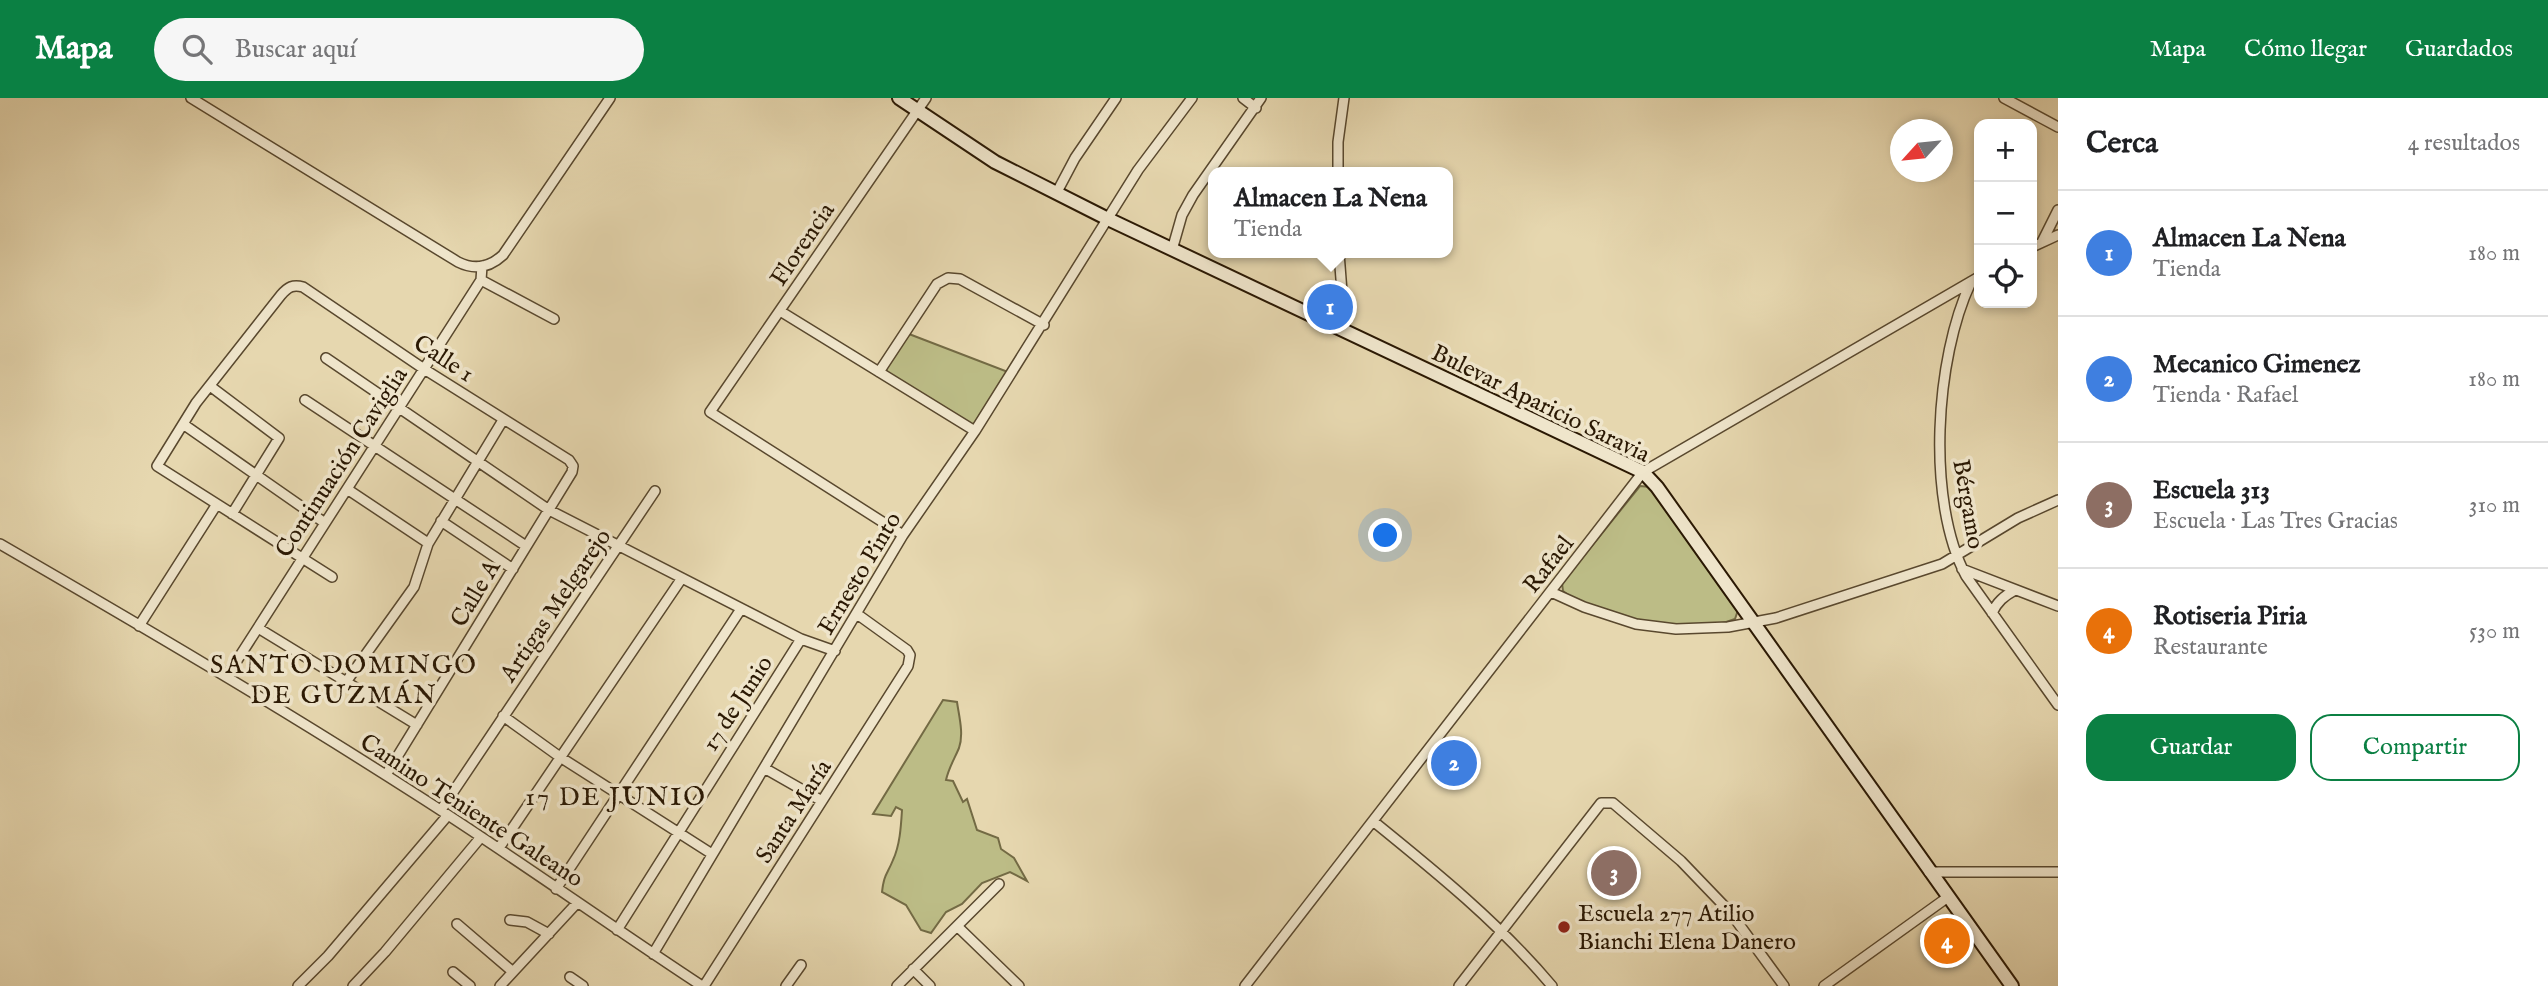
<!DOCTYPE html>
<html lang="es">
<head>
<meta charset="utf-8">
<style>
	body { margin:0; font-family:"IM FELL English",serif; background:#f6f6f6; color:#202124 }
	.controls { position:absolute; right:21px; top:21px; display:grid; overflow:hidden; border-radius:14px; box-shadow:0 4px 10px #0003 }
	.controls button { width:63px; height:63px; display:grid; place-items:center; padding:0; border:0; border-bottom:2px solid #e0e0e0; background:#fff; color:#202124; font:35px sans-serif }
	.compass { position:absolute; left:1890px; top:21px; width:63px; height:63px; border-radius:50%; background:#fff; box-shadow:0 4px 10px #0003; rotate:243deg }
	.you { position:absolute; left:1386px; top:438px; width:24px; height:24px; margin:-18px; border:5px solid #fff; border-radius:50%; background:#1a73e8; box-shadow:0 0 0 10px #1a73e833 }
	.badge { display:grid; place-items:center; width:46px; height:46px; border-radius:50%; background:#0b8043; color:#fff; font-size:23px; font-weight:700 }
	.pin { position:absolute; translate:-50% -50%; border:4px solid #fff; box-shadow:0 2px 7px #0006 }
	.popup { position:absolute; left:1208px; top:69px; width:245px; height:91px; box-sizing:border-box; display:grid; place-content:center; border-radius:14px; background:#fff; filter:drop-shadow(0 2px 5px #0005); font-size:23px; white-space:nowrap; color:#757577 }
	.popup b { font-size:26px; color:#202124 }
	.popup::after { content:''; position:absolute; left:50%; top:100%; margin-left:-14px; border:14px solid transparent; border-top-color:#fff }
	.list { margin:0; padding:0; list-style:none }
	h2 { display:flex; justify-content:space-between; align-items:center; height:91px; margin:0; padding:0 28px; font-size:30px }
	h2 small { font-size:23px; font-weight:400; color:#757577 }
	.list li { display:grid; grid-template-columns:46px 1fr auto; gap:21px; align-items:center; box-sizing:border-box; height:126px; padding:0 28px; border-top:2px solid #e0e0e0 }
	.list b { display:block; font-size:26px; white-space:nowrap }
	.list p { margin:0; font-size:23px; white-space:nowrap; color:#757577 }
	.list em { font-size:23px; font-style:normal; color:#757577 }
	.actions { display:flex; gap:14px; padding:21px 28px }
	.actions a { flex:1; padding:16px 0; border:2px solid #0b8043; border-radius:21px; text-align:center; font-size:24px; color:#0b8043 }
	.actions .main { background:#0b8043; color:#fff }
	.icon { flex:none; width:38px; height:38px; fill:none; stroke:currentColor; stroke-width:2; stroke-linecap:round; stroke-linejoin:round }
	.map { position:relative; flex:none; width:2058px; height:888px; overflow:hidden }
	header { display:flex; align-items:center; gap:42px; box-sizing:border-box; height:98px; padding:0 35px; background:#0b8043; color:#fff }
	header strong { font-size:33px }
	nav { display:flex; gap:38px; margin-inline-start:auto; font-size:24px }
	.search { width:490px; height:63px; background:#f6f6f6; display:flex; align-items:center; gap:18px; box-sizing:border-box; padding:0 24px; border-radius:38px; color:#757577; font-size:26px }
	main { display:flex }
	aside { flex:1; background:#fff }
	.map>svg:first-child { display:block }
	.green { fill:#bcbc86; stroke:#736a44; stroke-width:2 }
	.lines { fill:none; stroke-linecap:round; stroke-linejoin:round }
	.street-casing { stroke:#59482e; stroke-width:12 }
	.secondary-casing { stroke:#2a1803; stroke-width:16 }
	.street { stroke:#efe5cb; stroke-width:9 }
	.secondary { stroke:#efe5cb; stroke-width:12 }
	.poi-dot { fill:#8f2418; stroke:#efe5cb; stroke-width:2.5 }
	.labels { text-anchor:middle; stroke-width:7; stroke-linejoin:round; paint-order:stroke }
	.street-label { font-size:24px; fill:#2a1803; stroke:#efe5cb }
	.poi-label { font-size:24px; fill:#2a1803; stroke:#efe5cb; text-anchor:start }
	.neighbourhood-label { font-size:26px; letter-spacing:2px; fill:#2a1803; stroke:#efe5cb }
</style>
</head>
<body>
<header>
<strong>Mapa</strong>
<div class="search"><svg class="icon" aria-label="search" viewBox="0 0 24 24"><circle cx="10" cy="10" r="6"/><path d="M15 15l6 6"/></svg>Buscar aquí</div>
<nav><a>Mapa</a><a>Cómo llegar</a><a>Guardados</a></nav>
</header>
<main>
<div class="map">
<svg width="2058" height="888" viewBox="0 0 2058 888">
	<rect width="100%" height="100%" fill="#e6d7af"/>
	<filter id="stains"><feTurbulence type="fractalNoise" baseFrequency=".00286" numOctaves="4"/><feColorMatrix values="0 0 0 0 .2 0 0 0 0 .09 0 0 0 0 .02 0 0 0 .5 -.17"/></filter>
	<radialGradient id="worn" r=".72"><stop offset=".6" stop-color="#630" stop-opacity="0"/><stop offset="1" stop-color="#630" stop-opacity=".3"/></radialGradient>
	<!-- green -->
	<path class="green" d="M909 236 1008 274 974 326 970 327 887 275 886 270Z
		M1640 388 1650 389 1738 512 1735 521C1698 537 1593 520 1563 493L1562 485Z
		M943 602 957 604C959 618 964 636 959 650 954 662 949 669 946 682L953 683 963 704 967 701 977 732 998 740 1001 751 1014 760 1027 783 1010 774 982 785 962 806 946 814 931 835 921 832 906 807 882 794C884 776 887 777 893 762 900 747 901 728 902 712L896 709 891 718 873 716Z"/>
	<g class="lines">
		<!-- street casing -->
		<g class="street-casing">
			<path id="street" d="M191 0 458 164C474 172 489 170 503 157L610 0
				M1243 0 1256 10
				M2004 0 2058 29
				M1338 74V44L1344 0
				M1057 94 1075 60 1116 0
				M2042 144 2058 112
				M2032 149 2058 137
				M1172 152 1182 117 1193 97 1261 0
				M1339 155 1344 220 1342 232
				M481 182 554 221
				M1971 184C1935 260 1926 403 1966 478L2058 607
				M780 213 975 333
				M326 260 549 412 801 541 835 553
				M879 274 937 186 948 180 960 181 1044 227
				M210 288 279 340 232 416
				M305 302 526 448
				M183 326 325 425
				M347 391 428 445
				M441 423 513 471
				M903 437 710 314 926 0
				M0 446C140 527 280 609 417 697 513 758 606 825 702 888
				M1962 471 2058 508
				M332 479 157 368 196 305 281 197C288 189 293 186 303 189L424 271 569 362 573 368 572 374 386 677
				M1551 494 1584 509 1636 526 1676 531 1728 529 1776 520 1942 466 2018 420 2058 402
				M1992 515C1997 504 2004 498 2015 492
				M139 528 217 406
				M258 530 417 627
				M227 578 481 182 482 168
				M346 584 414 489 428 446 503 322
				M503 618 560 659 712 756
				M764 670 822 703
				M441 712 655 393
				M1373 723C1436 774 1499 825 1552 888
				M499 750 682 480
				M1929 774H2058
				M556 791 741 511
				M510 822 527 824 549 836
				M457 826 513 874
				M957 828 1019 888
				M617 832 801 541
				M653 856 903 437 975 333 1138 72 1192 0
				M913 871 930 888
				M453 874 470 888
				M570 879 583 888
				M298 888 328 858 448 717
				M353 888 385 854 481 739
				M500 888 577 805
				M704 888 908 568 910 557 907 552 857 516
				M786 888 801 867
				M897 888 999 786
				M1245 888 1643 374 1979 179
				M1459 888 1601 705H1613L1681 763 1730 814 1784 888
				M1824 888 1948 799"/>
		</g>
		<!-- secondary casing -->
		<g class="secondary-casing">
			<path id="secondary" d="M899 0 995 64 1108 121 1643 374 1657 389 2012 888"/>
		</g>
		<!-- street -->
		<use href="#street" class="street"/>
		<!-- secondary -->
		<use href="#secondary" class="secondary"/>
	</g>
	<!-- markers -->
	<circle class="poi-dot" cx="1564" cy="829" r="7"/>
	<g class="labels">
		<!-- street labels -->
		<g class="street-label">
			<text transform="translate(802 146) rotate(-56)" y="8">Florencia</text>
			<text transform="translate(444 260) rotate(33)" y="8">Calle 1</text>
			<text transform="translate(1541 305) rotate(26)" y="8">Bulevar Aparicio Saravia</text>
			<text transform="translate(341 364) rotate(-57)" y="8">Continuación Caviglia</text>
			<text transform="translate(1969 406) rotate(80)" y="8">Bérgamo</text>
			<text transform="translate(1548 466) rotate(-52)" y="8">Rafael</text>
			<text transform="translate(859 475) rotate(-59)" y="8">Ernesto Pinto</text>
			<text transform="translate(475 495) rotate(-59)" y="8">Calle A</text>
			<text transform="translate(555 507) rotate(-56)" y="8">Artigas Melgarejo</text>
			<text transform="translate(737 605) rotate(-57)" y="8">17 de Junio</text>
			<text transform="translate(472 712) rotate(33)" y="8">Camino Teniente Galeano</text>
			<text transform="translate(793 713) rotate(-57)" y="8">Santa María</text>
		</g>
		<!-- poi labels -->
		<g class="poi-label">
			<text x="1578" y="823">Escuela 277 Atilio<tspan x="1578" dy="28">Bianchi Elena Danero</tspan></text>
		</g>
		<!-- neighbourhood labels -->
		<g class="neighbourhood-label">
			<text x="344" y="575">SANTO DOMINGO<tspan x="344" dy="30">DE GUZMÁN</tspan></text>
			<text x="616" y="707">17 DE JUNIO</text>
		</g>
	</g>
	<rect width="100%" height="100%" filter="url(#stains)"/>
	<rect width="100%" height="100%" fill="url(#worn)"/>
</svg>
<div class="controls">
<button>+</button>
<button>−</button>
<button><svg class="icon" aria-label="locate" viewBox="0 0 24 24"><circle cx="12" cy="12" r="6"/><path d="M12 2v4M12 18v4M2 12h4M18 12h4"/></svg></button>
</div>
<svg class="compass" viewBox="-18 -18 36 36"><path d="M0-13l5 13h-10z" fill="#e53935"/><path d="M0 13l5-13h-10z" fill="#757577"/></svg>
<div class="you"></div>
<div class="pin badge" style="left:1330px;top:209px;background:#3f7fe0">1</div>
<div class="popup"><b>Almacen La Nena</b>Tienda</div>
<div class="pin badge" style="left:1454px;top:665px;background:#3f7fe0">2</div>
<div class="pin badge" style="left:1614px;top:775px;background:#8d6e63">3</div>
<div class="pin badge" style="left:1947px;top:843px;background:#e8710a">4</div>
</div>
<aside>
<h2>Cerca<small>4 resultados</small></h2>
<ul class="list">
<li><span class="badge" style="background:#3f7fe0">1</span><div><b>Almacen La Nena</b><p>Tienda</p></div><em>180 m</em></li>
<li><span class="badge" style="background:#3f7fe0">2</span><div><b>Mecanico Gimenez</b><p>Tienda · Rafael</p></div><em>180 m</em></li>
<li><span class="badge" style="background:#8d6e63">3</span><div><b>Escuela 313</b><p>Escuela · Las Tres Gracias</p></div><em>310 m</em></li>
<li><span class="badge" style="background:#e8710a">4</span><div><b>Rotiseria Piria</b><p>Restaurante</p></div><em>530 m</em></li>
</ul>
<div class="actions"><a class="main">Guardar</a><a>Compartir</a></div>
</aside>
</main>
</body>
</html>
